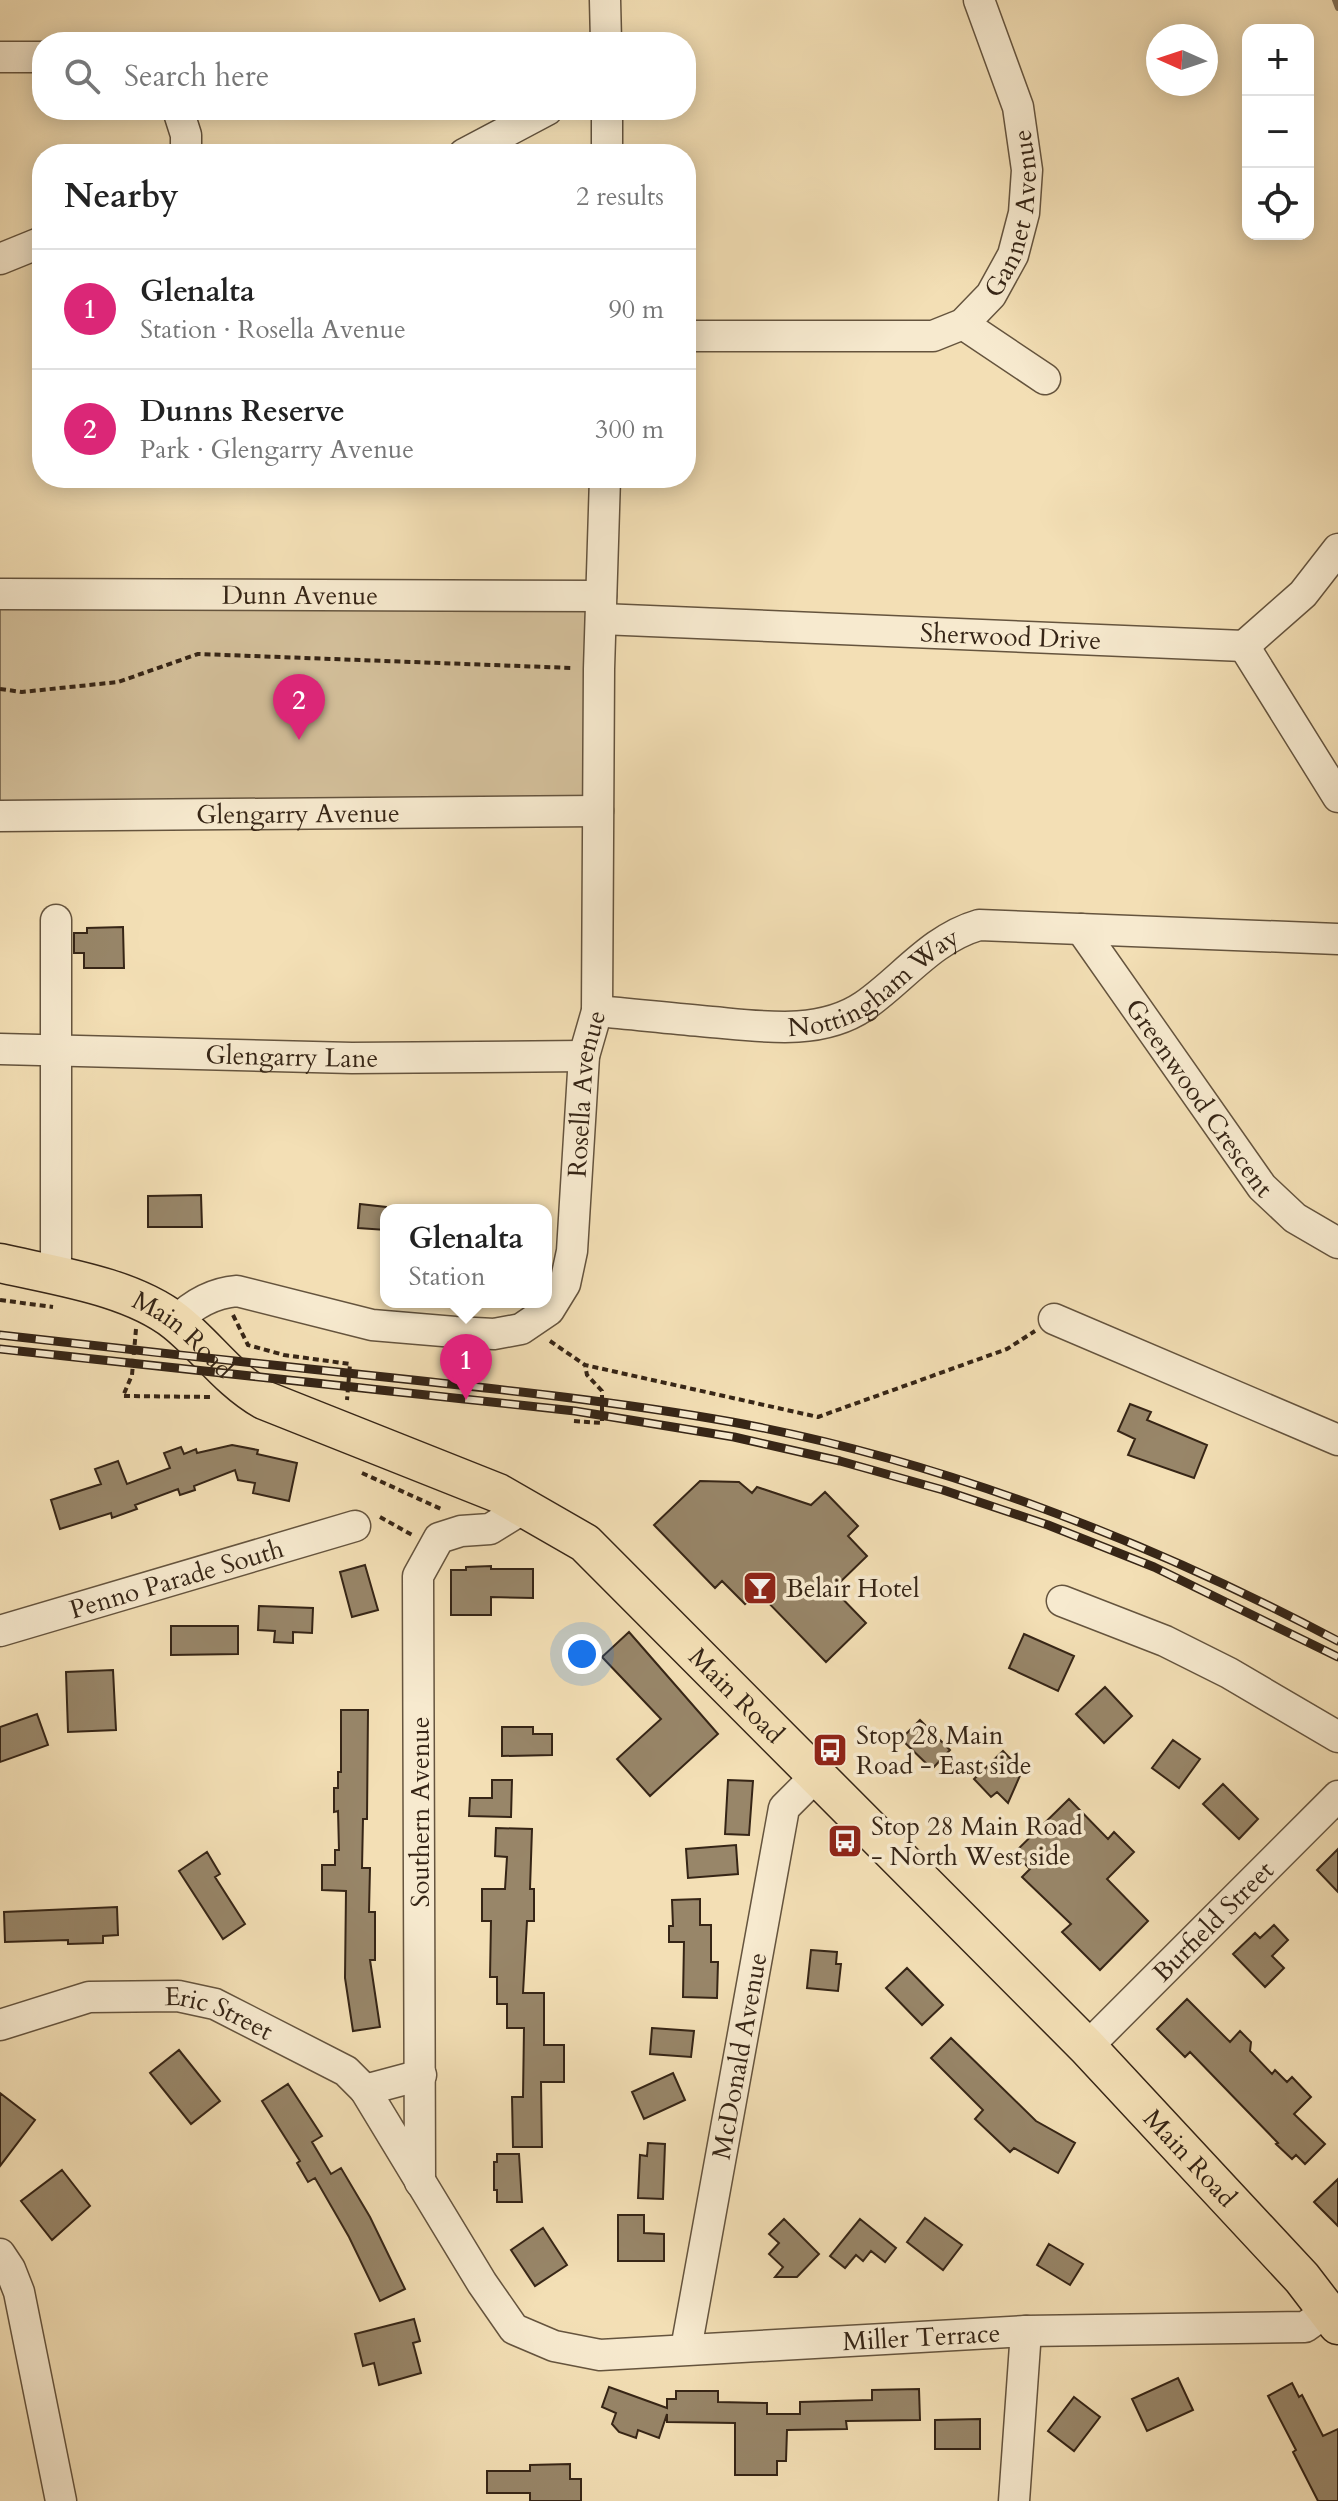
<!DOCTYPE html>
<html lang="en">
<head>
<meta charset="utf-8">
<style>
	body { margin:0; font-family:Cardo,serif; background:#f6f6f6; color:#222 }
	.controls { position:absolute; right:24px; top:24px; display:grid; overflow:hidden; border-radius:16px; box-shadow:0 4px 20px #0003 }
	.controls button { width:72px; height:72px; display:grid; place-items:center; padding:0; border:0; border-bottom:2px solid #e0e0e0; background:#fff; color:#222; font:40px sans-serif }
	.compass { position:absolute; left:1146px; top:24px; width:72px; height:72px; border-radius:50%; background:#fff; box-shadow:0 4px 20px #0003; rotate:273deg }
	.you { position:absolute; left:582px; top:1654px; width:28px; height:28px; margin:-20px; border:6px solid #fff; border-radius:50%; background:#1a73e8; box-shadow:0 0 0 12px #1a73e833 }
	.badge { display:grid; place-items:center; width:52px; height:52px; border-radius:50%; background:#db2777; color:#fff; font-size:26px; font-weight:700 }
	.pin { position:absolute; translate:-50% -66px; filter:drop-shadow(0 2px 4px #0008) }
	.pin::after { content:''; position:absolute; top:42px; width:28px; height:24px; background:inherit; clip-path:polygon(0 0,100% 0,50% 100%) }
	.popup { position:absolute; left:380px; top:1204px; width:172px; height:104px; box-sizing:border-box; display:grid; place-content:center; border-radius:16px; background:#fff; filter:drop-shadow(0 2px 6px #0005); font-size:26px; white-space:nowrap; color:#767676 }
	.popup b { font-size:30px; color:#222 }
	.popup::after { content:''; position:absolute; left:50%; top:100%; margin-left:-16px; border:16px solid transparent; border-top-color:#fff }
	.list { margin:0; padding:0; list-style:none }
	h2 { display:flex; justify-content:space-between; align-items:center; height:104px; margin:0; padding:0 32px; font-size:34px }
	h2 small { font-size:26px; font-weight:400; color:#767676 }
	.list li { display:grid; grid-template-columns:52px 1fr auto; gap:24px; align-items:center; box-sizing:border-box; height:120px; padding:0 32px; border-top:2px solid #e0e0e0 }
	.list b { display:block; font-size:30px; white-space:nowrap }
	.list p { margin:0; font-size:26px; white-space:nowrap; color:#767676 }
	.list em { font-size:26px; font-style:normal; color:#767676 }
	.icon { flex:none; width:44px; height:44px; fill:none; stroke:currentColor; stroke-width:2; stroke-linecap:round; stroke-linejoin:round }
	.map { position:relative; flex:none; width:1338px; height:2501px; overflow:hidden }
	.search { position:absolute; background:#fff; box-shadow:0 4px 20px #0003; left:32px; top:32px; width:664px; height:88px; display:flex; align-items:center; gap:20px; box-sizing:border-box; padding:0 28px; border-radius:32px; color:#767676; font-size:30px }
	.panel { position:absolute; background:#fff; box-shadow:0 4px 20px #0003; left:32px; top:144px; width:664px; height:344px; border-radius:32px }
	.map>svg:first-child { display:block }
	.green { fill:#d3bf9a; stroke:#847258; stroke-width:2 }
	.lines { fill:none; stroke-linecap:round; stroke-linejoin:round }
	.stream { stroke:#816f55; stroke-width:6 }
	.building { fill:#988669; stroke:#362516; stroke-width:2 }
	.minor-casing { stroke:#65543e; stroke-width:33 }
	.major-casing { stroke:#362516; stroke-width:41 }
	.path { stroke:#362516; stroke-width:4; stroke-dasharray:6 4; stroke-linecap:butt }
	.minor { stroke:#f7eacf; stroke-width:30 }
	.major { stroke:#f3dfb5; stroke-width:38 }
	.rail-casing { stroke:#362516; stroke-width:9 }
	.rail { stroke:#f7eacf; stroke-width:6; stroke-dasharray:18; stroke-linecap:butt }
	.labels { text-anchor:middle; stroke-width:7; stroke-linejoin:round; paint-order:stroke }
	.street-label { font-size:26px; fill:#362516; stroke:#f7eacf }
	.poi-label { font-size:26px; fill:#362516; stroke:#f7eacf; text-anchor:start }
</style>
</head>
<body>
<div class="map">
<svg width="1338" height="2501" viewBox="0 0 1338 2501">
	<rect width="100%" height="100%" fill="#f3dfb5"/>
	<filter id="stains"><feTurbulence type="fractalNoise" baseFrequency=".0025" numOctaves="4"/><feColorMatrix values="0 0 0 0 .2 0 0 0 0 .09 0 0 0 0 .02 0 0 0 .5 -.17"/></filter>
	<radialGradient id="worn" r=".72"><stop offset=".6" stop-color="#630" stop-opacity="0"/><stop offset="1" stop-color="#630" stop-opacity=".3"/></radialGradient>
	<!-- green -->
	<path class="green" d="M0 594 601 596 598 811 0 816Z"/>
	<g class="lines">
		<!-- stream -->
		<path class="stream" d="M1335 0 1338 8"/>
	</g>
	<!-- building -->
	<path class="building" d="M123 927 124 968H84V953H74V933H87V928Z
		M201 1195 202 1227H148V1196Z
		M360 1204 386 1207V1230L358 1228Z
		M1130 1404 1151 1412 1147 1420 1207 1445 1194 1478 1128 1455 1135 1439 1118 1431Z
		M232 1445 258 1450 257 1454 297 1463 289 1501 253 1493 255 1483 238 1480 235 1470 194 1486 195 1490 180 1495 178 1489 135 1505 137 1509 112 1518 111 1513 60 1529 51 1500 101 1484 95 1469 118 1461 127 1484 170 1468 164 1453 181 1447 184 1454 196 1449 197 1453Z
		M700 1481 739 1482 752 1493 757 1487 811 1505 825 1492 858 1526 848 1536 867 1556 833 1589 866 1623 826 1662 758 1592 745 1604 722 1581 715 1588 654 1525Z
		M365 1565 378 1610 352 1617 340 1572Z
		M491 1566V1569H533V1598L491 1597V1615H451V1570H466V1567Z
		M259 1606 313 1608 312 1633 293 1632V1643L274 1642 275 1631 258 1630Z
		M171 1626H238V1654L171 1655Z
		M629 1632 718 1734 650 1796 617 1759 661 1719 602 1657Z
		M1024 1634 1074 1656 1058 1691 1009 1668Z
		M113 1670 116 1730 68 1732 66 1672Z
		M1105 1687 1132 1716 1104 1743 1076 1714Z
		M341 1710H368L367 1819H363L362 1868H370L369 1912H375V1960H370L380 2027 353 2031 345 1978 346 1891 322 1890V1865H335V1850H339L338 1811 334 1812V1788H338V1772H341Z
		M37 1714 48 1745 0 1762V1727Z
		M920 1720 950 1750 932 1769 901 1739Z
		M502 1727H533V1734H552V1755L502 1756Z
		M1173 1740 1200 1759 1179 1788 1152 1768Z
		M1003 1751 1022 1771 1008 1803 997 1792 991 1797 974 1779Z
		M492 1780H512L511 1817 469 1816 470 1798H492Z
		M728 1780 753 1781 749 1835 725 1834Z
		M1223 1784 1258 1819 1239 1839 1203 1804Z
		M1069 1799 1108 1839 1114 1832 1134 1852 1107 1879 1148 1921 1100 1970 1062 1932 1071 1924 1022 1877 1030 1869 1014 1853Z
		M496 1828 532 1829 530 1889H534V1921H527L523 1993H544V2045H564V2082H541L542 2147H513L512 2097H523L524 2028H507V2004H497V1977H490L491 1921H482V1889H505L507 1857 495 1856Z
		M736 1845 738 1874 688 1878 686 1849Z
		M1338 1849V1892L1317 1870Z
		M207 1852 220 1874 215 1877 245 1924 223 1939 179 1871Z
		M700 1899V1925H711V1962H718L717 1998 683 1997 684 1942H669V1926H673L672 1900Z
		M117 1907 118 1935 103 1936V1943L68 1944V1940L5 1942 4 1912Z
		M1274 1925 1288 1940 1272 1956 1284 1968 1265 1987 1233 1954 1255 1933 1260 1938Z
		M811 1950 837 1952 836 1964H841L838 1991 807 1988Z
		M907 1968 943 2005 922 2025 886 1988Z
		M1187 1999 1230 2042 1240 2031 1251 2042 1250 2051 1272 2074 1275 2070 1287 2082 1292 2077 1311 2097 1294 2114 1325 2144 1305 2164 1296 2155 1292 2159 1276 2144 1278 2143 1190 2052 1185 2057 1157 2029Z
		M652 2028 694 2031 691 2057 650 2054Z
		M951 2038 1036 2121 1075 2143 1058 2173 1014 2148 1010 2152 975 2119 983 2110 931 2058Z
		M179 2050 220 2101 191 2124 150 2073Z
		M673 2073 685 2100 644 2119 632 2092Z
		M288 2084 322 2136 312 2142 331 2174 341 2168 370 2217 405 2289 380 2301 349 2237 315 2178 308 2182 297 2163 300 2161 262 2101Z
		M0 2093 35 2120 0 2166Z
		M648 2143 665 2144 663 2199 638 2198 640 2155 647 2156Z
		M497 2154H519L522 2202H497V2190H494V2162H497Z
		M62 2170 90 2206 52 2240 21 2201Z
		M1338 2179V2226L1314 2202Z
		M618 2215H644V2233L664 2234V2261H618Z
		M925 2218 962 2245 943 2270 907 2242Z
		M784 2219 819 2254 797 2277H775L783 2267 769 2254 779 2243 769 2234Z
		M860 2219 896 2248 885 2262 871 2251 863 2261 856 2255 845 2268 830 2256Z
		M543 2228 567 2265 535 2286 511 2250Z
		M1049 2244 1083 2264 1070 2285 1037 2265Z
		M414 2319 420 2341 413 2343 421 2373 379 2385 374 2363 363 2366 355 2334Z
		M1178 2378 1193 2410 1147 2431 1132 2399Z
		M1292 2383 1299 2397 1302 2395 1323 2436 1338 2429V2501H1318L1293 2452 1296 2450 1268 2396Z
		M609 2387 667 2408V2399H676V2391H718V2402L767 2403V2414H800V2402L872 2400V2390L919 2389 920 2420 846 2421 847 2429 787 2430 786 2461H777V2475H735V2423L667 2422V2414L659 2438 638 2430 636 2438 619 2432 612 2424 616 2413 602 2407Z
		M1074 2397 1100 2417 1074 2451 1048 2431Z
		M980 2419V2449H935V2420Z
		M570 2464V2479H581V2501H530V2493H487V2471H530V2465Z"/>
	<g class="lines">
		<!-- minor casing -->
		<g class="minor-casing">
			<g id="minor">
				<path d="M605 0 606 42"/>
				<path d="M0 57H42"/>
				<path d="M178 110 186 135V154"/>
				<path d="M607 110V154"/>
				<path d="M464 154 547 110"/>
				<path d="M0 259 42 242"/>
				<path d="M963 324 1045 379"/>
				<path id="s1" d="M686 336H933L963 324 991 295 1013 255 1024 213 1027 170 1018 107 979 0"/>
				<path id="s2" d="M0 594 601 596"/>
				<path id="s3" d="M601 619 1244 646"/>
				<path d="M1244 646 1338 797"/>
				<path d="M1244 646 1303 594 1338 549"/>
				<path id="s4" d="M0 816 598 811"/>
				<path id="s5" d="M1081 929 1262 1187 1295 1218 1338 1243"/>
				<path id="s6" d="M597 1011C632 1014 666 1018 701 1021 754 1025 817 1038 864 1006 903 979 931 939 979 925L1338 939"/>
				<path id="s7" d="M0 1049 352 1058 584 1056"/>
				<path d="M56 1276V920"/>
				<path d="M1054 1319 1338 1440"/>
				<path id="s8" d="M175 1322C193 1304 212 1293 237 1291L372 1325 455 1332 494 1334 521 1329 549 1310 565 1284 572 1251 584 1056 597 1011 599 669 605 478"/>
				<path d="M1062 1601 1165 1641 1229 1673 1338 1737"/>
				<path id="s9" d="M0 1631 355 1526"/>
				<path id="s10" d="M0 2025 89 1997 178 1996 215 2004 346 2071 365 2090 421 2075"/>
				<path id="s11" d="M1087 2047 1338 1796"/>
				<path id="s12" d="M365 2090 482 2283 514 2329 554 2346 600 2355 1026 2331 1305 2327 1329 2310"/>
				<path d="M420 2182 418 1576 439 1538 461 1531 490 1529 524 1508"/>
				<path d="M0 2254 10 2269 19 2292 61 2501"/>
				<path id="s13" d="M686 2349 784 1808 817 1775"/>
				<path d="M1014 2501 1026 2331"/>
			</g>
		</g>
		<!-- major casing -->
		<g class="major-casing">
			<g id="major">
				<path id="s14" d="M0 1263C56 1276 130 1286 176 1322 207 1347 229 1380 264 1400L498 1493 585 1543 1087 2047 1302 2278 1338 2325"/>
			</g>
		</g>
		<!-- path -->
		<path class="path" d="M0 689 22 692 118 682 198 654 573 668
			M0 1300 53 1307
			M233 1315 248 1345 284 1355 350 1364 347 1400
			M136 1329 132 1375 123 1396 212 1397
			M550 1341 585 1365 818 1417 1007 1349 1035 1331
			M574 1421 602 1423V1391L587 1375 585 1365
			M362 1473 441 1509
			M380 1517 414 1536"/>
		<!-- minor -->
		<use href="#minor" class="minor"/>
		<!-- major -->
		<use href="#major" class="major"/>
		<!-- rail casing -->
		<g class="rail-casing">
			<path id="rail" d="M0 1335C131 1350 263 1364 394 1378 507 1390 620 1402 732 1422 941 1460 1151 1542 1338 1641
				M0 1349 575 1411 734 1437 840 1461 943 1490 1048 1525 1154 1567 1338 1657"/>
		</g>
		<!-- rail -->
		<use href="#rail" class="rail"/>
	</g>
	<!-- icons -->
	<defs>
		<g id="bar-square" transform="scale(1.8)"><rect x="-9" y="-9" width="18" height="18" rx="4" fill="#8f2418" stroke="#f7eacf"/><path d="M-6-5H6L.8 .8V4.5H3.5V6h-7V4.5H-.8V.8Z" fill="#fff"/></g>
		<g id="bus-square" transform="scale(1.8)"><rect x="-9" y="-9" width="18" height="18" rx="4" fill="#8f2418" stroke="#f7eacf"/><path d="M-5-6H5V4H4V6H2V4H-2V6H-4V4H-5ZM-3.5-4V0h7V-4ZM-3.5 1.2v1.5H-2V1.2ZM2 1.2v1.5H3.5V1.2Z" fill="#fff"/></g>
	</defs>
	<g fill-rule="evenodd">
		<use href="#bar-square" x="760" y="1588"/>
		<use href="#bus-square" x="830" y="1750"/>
		<use href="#bus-square" x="845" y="1841"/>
	</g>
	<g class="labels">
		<!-- street labels -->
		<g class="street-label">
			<text dy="9" stroke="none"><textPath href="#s1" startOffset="406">Gannet Avenue</textPath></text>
			<text dy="9" stroke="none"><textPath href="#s2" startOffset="300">Dunn Avenue</textPath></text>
			<text dy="9" stroke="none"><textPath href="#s3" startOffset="410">Sherwood Drive</textPath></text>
			<text dy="9" stroke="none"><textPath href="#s4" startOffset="298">Glengarry Avenue</textPath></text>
			<text dy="9" stroke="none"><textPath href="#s6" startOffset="290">Nottingham Way</textPath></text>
			<text dy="9" stroke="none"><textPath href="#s7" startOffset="292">Glengarry Lane</textPath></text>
			<text dy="9" stroke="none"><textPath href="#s8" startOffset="616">Rosella Avenue</textPath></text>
			<text dy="9" stroke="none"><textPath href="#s5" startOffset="206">Greenwood Crescent</textPath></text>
			<text dy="9" stroke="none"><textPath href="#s14" startOffset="200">Main Road</textPath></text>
			<text dy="9" stroke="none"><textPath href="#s9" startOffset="184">Penno Parade South</textPath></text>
			<text dy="9" stroke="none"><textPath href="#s14" startOffset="872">Main Road</textPath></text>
			<text transform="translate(420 1812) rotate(-90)" y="9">Southern Avenue</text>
			<text dy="9" stroke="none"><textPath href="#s11" startOffset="178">Burfield Street</textPath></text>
			<text dy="9" stroke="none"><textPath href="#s10" startOffset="226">Eric Street</textPath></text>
			<text dy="9" stroke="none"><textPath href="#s13" startOffset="298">McDonald Avenue</textPath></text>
			<text dy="9" stroke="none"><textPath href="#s14" startOffset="1520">Main Road</textPath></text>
			<text dy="9" stroke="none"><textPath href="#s12" startOffset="694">Miller Terrace</textPath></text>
		</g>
		<!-- poi labels -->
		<g class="poi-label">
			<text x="786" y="1597">Belair Hotel</text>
			<text x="856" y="1744">Stop 28 Main<tspan x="856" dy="30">Road - East side</tspan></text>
			<text x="871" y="1835">Stop 28 Main Road<tspan x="871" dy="30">- North West side</tspan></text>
		</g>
	</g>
	<rect width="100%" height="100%" filter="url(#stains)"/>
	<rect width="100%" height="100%" fill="url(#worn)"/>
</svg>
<div class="controls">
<button>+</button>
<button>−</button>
<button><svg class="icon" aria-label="locate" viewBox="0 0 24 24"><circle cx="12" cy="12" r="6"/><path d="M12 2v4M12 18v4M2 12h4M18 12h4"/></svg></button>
</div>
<svg class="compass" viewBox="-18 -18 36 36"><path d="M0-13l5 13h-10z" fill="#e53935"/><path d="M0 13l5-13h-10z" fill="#767676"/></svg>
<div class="you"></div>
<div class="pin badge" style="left:466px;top:1400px">1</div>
<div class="popup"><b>Glenalta</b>Station</div>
<div class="pin badge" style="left:299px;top:740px">2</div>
<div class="search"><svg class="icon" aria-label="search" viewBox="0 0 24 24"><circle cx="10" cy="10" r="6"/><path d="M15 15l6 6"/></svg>Search here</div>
<section class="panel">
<h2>Nearby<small>2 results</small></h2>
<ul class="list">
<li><span class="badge">1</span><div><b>Glenalta</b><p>Station · Rosella Avenue</p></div><em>90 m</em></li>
<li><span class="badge">2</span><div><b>Dunns Reserve</b><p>Park · Glengarry Avenue</p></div><em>300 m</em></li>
</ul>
</section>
</div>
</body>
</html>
